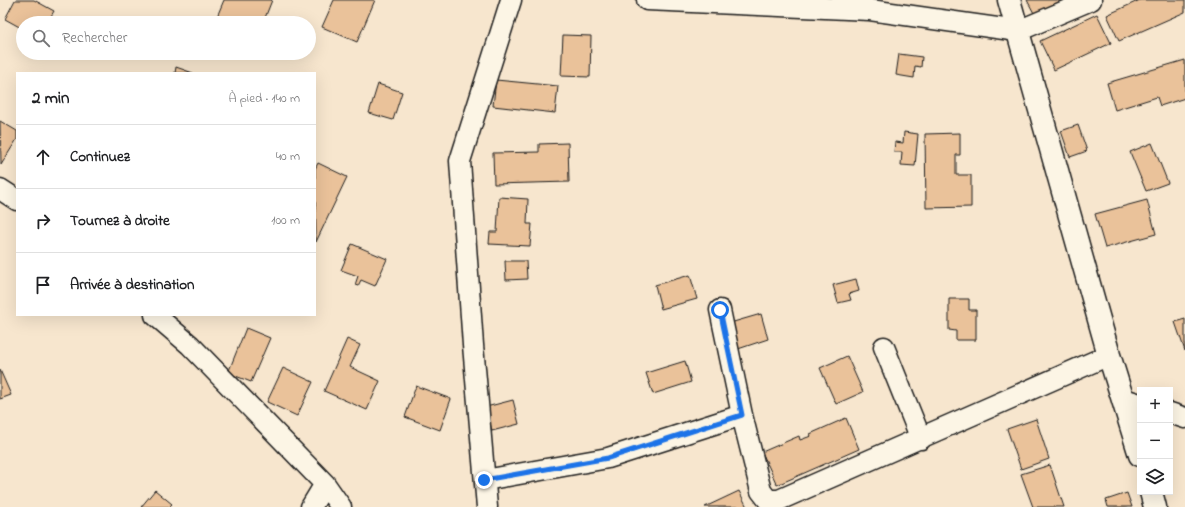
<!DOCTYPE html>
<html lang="fr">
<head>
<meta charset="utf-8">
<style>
	body { margin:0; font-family:"Indie Flower",sans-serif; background:#f6f6f6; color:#202124 }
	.controls { position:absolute; right:12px; bottom:12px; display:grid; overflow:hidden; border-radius:0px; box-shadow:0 4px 16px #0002 }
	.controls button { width:36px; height:36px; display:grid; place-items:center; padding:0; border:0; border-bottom:1px solid #e0e0e0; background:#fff; color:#202124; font:20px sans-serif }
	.stop { position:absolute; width:12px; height:12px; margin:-9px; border:3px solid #1a73e8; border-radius:50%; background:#fff }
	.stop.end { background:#1a73e8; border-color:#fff; box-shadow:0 1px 4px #0008 }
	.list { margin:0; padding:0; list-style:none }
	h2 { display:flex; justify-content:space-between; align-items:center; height:52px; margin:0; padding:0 16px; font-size:17px }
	h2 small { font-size:13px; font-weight:400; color:#757577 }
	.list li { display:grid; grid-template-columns:26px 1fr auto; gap:12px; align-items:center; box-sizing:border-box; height:64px; padding:0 16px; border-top:1px solid #e0e0e0 }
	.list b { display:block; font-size:15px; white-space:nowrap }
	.list em { font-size:13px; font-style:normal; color:#757577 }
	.icon { flex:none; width:22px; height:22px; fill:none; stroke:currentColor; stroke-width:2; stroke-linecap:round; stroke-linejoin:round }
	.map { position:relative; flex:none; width:1185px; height:507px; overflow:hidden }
	.search { position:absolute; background:#fff; box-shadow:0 4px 16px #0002; left:16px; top:16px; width:300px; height:44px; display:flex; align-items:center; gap:10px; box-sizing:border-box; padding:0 14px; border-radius:22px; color:#757577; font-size:15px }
	.panel { position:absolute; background:#fff; box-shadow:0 4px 16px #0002; left:16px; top:72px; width:300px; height:244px; border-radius:0px }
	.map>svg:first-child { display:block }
	.building { fill:#eac29a; stroke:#1c1c1c }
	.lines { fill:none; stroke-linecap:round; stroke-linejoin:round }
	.street-casing { stroke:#1c1c1c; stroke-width:23 }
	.secondary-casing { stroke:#1c1c1c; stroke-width:25 }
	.street { stroke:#fcf5e5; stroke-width:20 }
	.secondary { stroke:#fcf5e5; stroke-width:22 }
	.route { stroke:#1a73e8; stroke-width:5 }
</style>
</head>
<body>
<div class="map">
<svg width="1185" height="507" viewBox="0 0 1185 507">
	<rect width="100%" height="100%" fill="#f7e6ce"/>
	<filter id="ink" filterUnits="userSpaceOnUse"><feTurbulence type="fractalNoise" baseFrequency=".025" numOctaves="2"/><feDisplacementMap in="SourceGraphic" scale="8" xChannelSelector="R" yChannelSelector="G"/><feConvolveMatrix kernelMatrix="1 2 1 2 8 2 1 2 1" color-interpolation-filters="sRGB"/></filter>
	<g filter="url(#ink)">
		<!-- building -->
		<path class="building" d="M15 0H34L54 11 47 23H23V29L5 19Z
			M224 0H272L263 23H225L216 19Z
			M334 0H375L357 42 322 27Z
			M1027 0H1062L1064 3 1036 17Z
			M1140 0H1185V12L1119 41 1107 15Z
			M1097 14 1111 43 1054 70 1040 41Z
			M563 35 591 36 590 77 561 76Z
			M899 54 922 57 921 67 915 66 914 78 896 75Z
			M1185 60V98L1160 106 1157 97 1115 110 1107 83Z
			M176 67 193 73H175Z
			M496 80 558 86 555 113 493 106Z
			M378 84 402 92 393 120 369 113Z
			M0 121 17 131V139L1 165Z
			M1078 125 1087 151 1070 157 1061 131Z
			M904 132 918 134 915 166 901 165 902 152H894L895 142 903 143Z
			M960 133V155H956V175H971V207L926 208 925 134Z
			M568 143 569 182 494 184 493 153 539 152V144Z
			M1152 143 1168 183 1146 191 1130 152Z
			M318 163 347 177 316 242 315 169Z
			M499 197 528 199 527 224H532L530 246 489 244 490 232H497Z
			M1147 200 1156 234 1105 248 1095 214Z
			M352 244 387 259 375 286 361 280 358 286 355 285 358 276 341 270Z
			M505 261H526L527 279 506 280Z
			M690 275 697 299 661 309 655 285Z
			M856 279 859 291 849 294 851 300 838 303 833 285Z
			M949 299H969V310H976V340H956V331L949 330Z
			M761 314 768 339 738 349 730 323Z
			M1185 319V351L1175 322Z
			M246 328 270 338 251 382 228 373Z
			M347 339 360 345 350 367 380 381 367 410 324 391Z
			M847 356 863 392 836 404 820 368Z
			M685 361 691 382 653 394 646 373Z
			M283 368 313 382 297 416 267 402Z
			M0 370 11 395 0 399Z
			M416 386 451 399 440 430 405 417Z
			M513 400 519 424 492 431 486 407Z
			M846 418 859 449 777 485 762 452 799 436 800 440 811 436 810 434Z
			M1036 419 1049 459 1021 469 1007 429Z
			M1050 465 1064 507H1033L1021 474Z
			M155 490 172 504 169 507H141Z
			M739 491 747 507H705Z
			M1127 493 1132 507H1108L1106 500Z"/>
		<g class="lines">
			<!-- street casing -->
			<g class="street-casing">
				<path id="street" d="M647 0 870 10 1018 31 1091 0
					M0 189 17 200
					M720 310 742 415 761 491 768 500H779L1109 355
					M155 315 190 345 325 484 341 507
					M884 347 921 439
					M1124 399 1140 404
					M1170 413 1185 418
					M485 480 608 458 742 415
					M311 507 325 484
					M487 507 473 345 460 161 511 0"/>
			</g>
			<!-- secondary casing -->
			<g class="secondary-casing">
				<path id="secondary" d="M1009 0 1109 355 1140 455
					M1151 492 1155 507"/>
			</g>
			<!-- street -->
			<use href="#street" class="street"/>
			<!-- secondary -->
			<use href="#secondary" class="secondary"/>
		</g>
	</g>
	<g class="lines" filter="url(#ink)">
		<!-- route -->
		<path class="route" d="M484 480 608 458 742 415 720 310"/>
	</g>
</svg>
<div class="controls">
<button>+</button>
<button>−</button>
<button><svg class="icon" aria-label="layers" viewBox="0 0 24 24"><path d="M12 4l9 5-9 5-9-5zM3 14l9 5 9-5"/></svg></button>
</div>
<div class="stop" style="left:720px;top:310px"></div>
<div class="stop end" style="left:484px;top:480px"></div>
<div class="search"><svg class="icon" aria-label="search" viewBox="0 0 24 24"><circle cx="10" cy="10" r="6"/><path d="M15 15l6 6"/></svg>Rechercher</div>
<section class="panel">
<h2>2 min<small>À pied · 140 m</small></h2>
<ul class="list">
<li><svg class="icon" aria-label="ahead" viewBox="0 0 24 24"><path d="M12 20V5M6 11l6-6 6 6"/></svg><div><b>Continuez</b></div><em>40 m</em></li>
<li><svg class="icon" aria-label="right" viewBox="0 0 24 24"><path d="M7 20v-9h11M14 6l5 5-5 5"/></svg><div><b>Tournez à droite</b></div><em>100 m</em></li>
<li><svg class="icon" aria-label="arrive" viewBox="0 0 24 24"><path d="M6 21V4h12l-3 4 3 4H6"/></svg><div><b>Arrivée à destination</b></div></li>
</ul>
</section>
</div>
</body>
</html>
